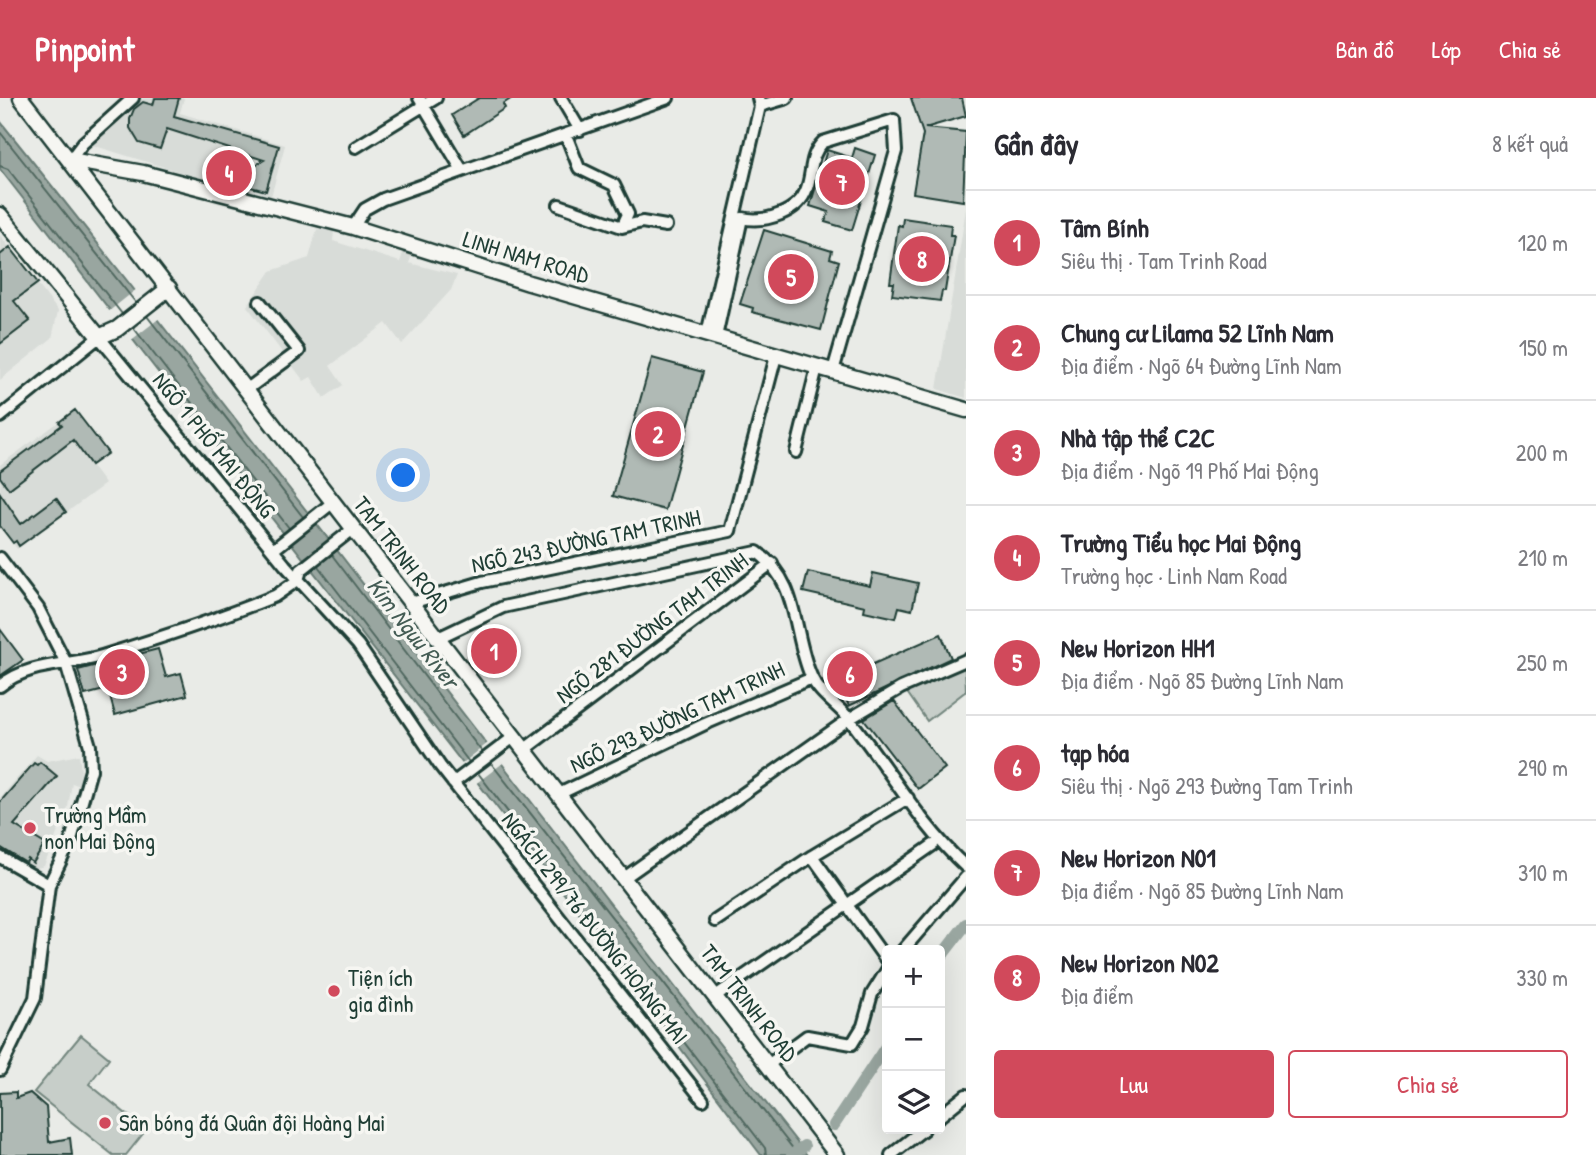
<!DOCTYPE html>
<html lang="vi">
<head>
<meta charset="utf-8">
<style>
	body { margin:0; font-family:"Patrick Hand",sans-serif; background:#f2f2f3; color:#2b2b33 }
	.controls { position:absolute; right:21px; bottom:21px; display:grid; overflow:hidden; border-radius:7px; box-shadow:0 7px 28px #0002 }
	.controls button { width:63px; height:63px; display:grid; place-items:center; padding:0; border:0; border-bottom:2px solid #e1e1e2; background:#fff; color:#2b2b33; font:35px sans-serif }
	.you { position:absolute; left:404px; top:378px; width:24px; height:24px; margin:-18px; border:5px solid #fff; border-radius:50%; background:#1a73e8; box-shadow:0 0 0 10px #1a73e833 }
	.badge { display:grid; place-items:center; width:46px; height:46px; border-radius:50%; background:#d1495b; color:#fff; font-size:23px; font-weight:700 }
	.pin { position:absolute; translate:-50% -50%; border:4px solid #fff; box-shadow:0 2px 7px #0006 }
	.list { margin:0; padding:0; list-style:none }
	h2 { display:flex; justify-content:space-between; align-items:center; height:91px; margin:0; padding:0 28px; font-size:30px }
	h2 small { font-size:23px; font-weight:400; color:#7c7c81 }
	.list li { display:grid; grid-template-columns:46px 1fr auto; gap:21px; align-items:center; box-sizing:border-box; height:105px; padding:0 28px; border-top:2px solid #e1e1e2 }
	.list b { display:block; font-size:26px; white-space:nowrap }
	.list p { margin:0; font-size:23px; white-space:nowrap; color:#7c7c81 }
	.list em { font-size:23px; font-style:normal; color:#7c7c81 }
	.actions { display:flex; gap:14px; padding:21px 28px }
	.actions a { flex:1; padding:16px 0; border:2px solid #d1495b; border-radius:7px; text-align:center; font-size:24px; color:#d1495b }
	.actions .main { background:#d1495b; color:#fff }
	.icon { flex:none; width:38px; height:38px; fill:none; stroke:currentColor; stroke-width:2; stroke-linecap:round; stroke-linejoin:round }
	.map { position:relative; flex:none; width:966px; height:1057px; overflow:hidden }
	header { display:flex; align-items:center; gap:42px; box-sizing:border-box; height:98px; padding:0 35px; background:#d1495b; color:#fff }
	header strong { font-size:33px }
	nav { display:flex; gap:38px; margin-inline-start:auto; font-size:24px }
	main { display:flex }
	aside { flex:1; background:#fff }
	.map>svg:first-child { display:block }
	.built { fill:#d8dcd8 }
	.green { fill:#c7cec9; stroke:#73867e; stroke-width:2 }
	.water { fill:#99a6a0; stroke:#687c75; stroke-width:2 }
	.pier { fill:#e9ebe7 }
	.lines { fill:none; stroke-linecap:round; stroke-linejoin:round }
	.shore { stroke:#50675f; stroke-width:2 }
	.canal { stroke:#99a6a0; stroke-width:12 }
	.building { fill:#b0bab5; stroke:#1f3d34; stroke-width:2 }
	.minor-casing { stroke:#1f3d34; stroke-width:16 }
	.secondary-casing { stroke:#1f3d34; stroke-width:19 }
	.minor { stroke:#f6f6f2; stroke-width:10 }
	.secondary { stroke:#f6f6f2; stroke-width:14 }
	.poi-dot { fill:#d1495b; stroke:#f6f6f2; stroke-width:2.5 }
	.labels { text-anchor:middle; stroke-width:7; stroke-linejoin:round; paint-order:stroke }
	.street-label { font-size:23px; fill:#1f3d34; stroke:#f6f6f2 }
	.poi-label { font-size:23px; fill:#1f3d34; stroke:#f6f6f2; text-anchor:start }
	.water-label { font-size:24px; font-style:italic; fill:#445c54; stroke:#f6f6f2 }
</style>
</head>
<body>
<header>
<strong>Pinpoint</strong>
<nav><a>Bản đồ</a><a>Lớp</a><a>Chia sẻ</a></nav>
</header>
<main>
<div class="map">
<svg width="966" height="1057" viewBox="0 0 966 1057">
	<rect width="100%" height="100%" fill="#e9ebe7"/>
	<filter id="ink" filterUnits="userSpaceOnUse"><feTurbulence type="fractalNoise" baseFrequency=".0143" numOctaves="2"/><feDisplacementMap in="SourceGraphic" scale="14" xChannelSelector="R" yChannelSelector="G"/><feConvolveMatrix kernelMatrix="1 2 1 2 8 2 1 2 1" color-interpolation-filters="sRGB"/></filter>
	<g filter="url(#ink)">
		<!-- built -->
		<path class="built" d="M141 0H184L180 15 285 47 270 102 92 47Z
			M966 111V300L937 291Z
			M317 131 334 133 333 143 400 164 403 155 412 157 409 165 457 177 451 192 402 246 386 225 330 268 343 287 324 300 311 279 304 283 247 208 271 173 309 160Z
			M0 137 58 213 52 240 0 282Z
			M75 312 108 355 91 367 105 386 17 451 0 428V367Z
			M37 657 47 663 79 657 81 673 80 688 72 685 68 709 44 768 34 771 0 752V700Z"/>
		<!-- green -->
		<path class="green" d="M965 568 966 593 927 623 906 593Z
			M81 937 109 960 89 986 146 1032 126 1057H113L34 994Z"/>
		<!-- water -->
		<path class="water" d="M0 23C274 364 535 714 807 1057H761L562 793 0 71Z"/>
		<!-- pier -->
		<path class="pier" d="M138 190 161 219 130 243 108 214Z
			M488 645 503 665 474 687 459 668Z"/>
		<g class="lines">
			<!-- shore -->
			<path class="shore" d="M0 34 136 205
				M0 68 8 71 122 216
				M147 218 303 419
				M133 229 289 430
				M332 457 482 654
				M318 468 469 664
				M491 665 798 1057
				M478 675 765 1050 766 1057"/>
			<!-- canal -->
			<path class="canal" d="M940 860 966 826
				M834 1027 887 947
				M792 1057 804 1048"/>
		</g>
		<!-- building -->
		<path class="building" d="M155 0H179L174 18 279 48 266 93 243 87 247 72 264 62 167 31 160 51 139 45 130 30V21L134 11 143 4 153 7Z
			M479 0H512L503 6 505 10 464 37 452 17Z
			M911 0H962L966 18 925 30 966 34 963 103 913 95 923 36Z
			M855 50 875 57 852 132 825 124 829 114 810 108 827 52 852 60Z
			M903 120 951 127 950 137H954L945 193H942L940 203 892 197 894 185H890L898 127 902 128Z
			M764 132 832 153 830 160 839 163 821 232 752 214 753 210 740 206Z
			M10 149 38 185 14 203 30 223 0 246V157Z
			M652 260 703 274 665 412 613 398Z
			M75 312 108 355 91 367 73 342 9 391 0 379V373L62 327 59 324Z
			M0 395 21 426 56 400 66 414 19 448 16 443 13 445 0 428Z
			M808 474 870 488 873 475 918 485 912 512 899 509 896 520 864 513 865 508 803 494Z
			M0 531 23 562 0 578Z
			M941 536 951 560 849 608 837 582Z
			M158 551 166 579 181 575 187 597 115 617 108 591 85 597 78 572Z
			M894 603 945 670 918 691 864 621Z
			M40 664 57 678 14 727 45 746 33 765 28 761 26 765 0 749V704L34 665 37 667Z
			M16 994V1000L30 995 46 1009 49 1044 70 1040 72 1057H0V995Z"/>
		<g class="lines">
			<!-- minor casing -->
			<g class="minor-casing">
				<path id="minor" d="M419 0 462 72
					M561 0 580 32
					M760 8 787 0
					M356 49 436 0
					M70 62 83 45 133 0
					M559 107 622 129 628 116 614 87 579 70 566 37
					M353 129 365 111 383 101 668 0
					M622 129 642 124 666 128
					M707 236 760 8 758 0
					M716 239 742 120C765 125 799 115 807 90 813 74 809 58 823 44L894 22 896 53 833 273
					M246 292 299 253 260 204
					M0 319 99 239 285 467 358 547 440 668 703 1002
					M796 354 817 269
					M273 452 332 405
					M0 460 38 510 66 565 90 648 91 672 71 742 49 787 35 900 0 972
					M411 505 482 484 730 433 776 258
					M438 540 503 509 757 454C800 485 792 534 811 578 818 595 839 608 850 622 889 671 920 727 966 769
					M0 588C29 564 68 568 102 558 160 540 219 521 275 498L298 482 301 472 353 431
					M525 651 772 465
					M453 685 515 638
					M559 696 705 626 812 580
					M812 758 887 863
					M0 759 49 787
					M624 780 849 621 901 590 966 562
					M715 823 812 758 908 700
					M903 852 966 779
					M714 899 933 747
					M768 967 807 938 852 946 863 928 872 896 887 872
					M940 1018 966 997
					M891 1057 924 1031"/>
			</g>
			<!-- secondary casing -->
			<g class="secondary-casing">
				<path id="secondary" d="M21 0 837 1057
					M70 62 143 75 353 129 529 185 966 312
					M0 117 99 239 117 231 169 190"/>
			</g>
			<!-- minor -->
			<use href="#minor" class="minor"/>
			<!-- secondary -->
			<use href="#secondary" class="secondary"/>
		</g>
	</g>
	<!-- markers -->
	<g class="poi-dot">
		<circle cx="30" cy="730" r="7"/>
		<circle cx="334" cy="893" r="7"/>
		<circle cx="105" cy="1025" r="7"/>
	</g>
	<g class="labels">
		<!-- street labels -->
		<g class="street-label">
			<text transform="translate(526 159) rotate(17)" y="8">LINH NAM ROAD</text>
			<text transform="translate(214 347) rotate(51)" y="8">NGÕ 1 PHỐ MAI ĐỘNG</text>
			<text transform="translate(586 443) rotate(-12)" y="8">NGÕ 243 ĐƯỜNG TAM TRINH</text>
			<text transform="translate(402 457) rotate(52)" y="8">TAM TRINH ROAD</text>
			<text transform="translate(652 530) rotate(-37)" y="8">NGÕ 281 ĐƯỜNG TAM TRINH</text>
			<text transform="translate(677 619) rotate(-25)" y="8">NGÕ 293 ĐƯỜNG TAM TRINH</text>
			<text transform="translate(595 830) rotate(52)" y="8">NGÁCH 299/76 ĐƯỜNG HOÀNG MAI</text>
			<text transform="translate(749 905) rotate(52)" y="8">TAM TRINH ROAD</text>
		</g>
		<!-- poi labels -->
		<g class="poi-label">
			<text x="44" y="725">Trường Mầm<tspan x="44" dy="26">non Mai Động</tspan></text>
			<text x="348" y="888">Tiện ích<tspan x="348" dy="26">gia đình</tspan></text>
			<text x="119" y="1033">Sân bóng đá Quân đội Hoàng Mai</text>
		</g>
		<!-- water labels -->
		<g class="water-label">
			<text transform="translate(413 535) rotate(52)" y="8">Kim Nguu River</text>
		</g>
	</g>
</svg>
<div class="controls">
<button>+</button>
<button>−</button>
<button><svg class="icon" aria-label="layers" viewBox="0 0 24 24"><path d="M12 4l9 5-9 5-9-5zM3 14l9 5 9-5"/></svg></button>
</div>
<div class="you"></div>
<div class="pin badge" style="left:494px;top:553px">1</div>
<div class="pin badge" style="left:658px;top:336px">2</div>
<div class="pin badge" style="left:122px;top:574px">3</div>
<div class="pin badge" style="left:229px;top:75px">4</div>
<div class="pin badge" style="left:791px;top:179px">5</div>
<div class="pin badge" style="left:850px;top:576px">6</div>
<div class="pin badge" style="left:842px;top:84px">7</div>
<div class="pin badge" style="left:922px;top:161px">8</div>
</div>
<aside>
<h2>Gần đây<small>8 kết quả</small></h2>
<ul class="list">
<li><span class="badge">1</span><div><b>Tâm Bính</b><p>Siêu thị · Tam Trinh Road</p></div><em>120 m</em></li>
<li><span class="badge">2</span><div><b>Chung cư Lilama 52 Lĩnh Nam</b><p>Địa điểm · Ngõ 64 Đường Lĩnh Nam</p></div><em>150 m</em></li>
<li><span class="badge">3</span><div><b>Nhà tập thể C2C</b><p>Địa điểm · Ngõ 19 Phố Mai Động</p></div><em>200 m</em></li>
<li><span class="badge">4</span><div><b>Trường Tiểu học Mai Động</b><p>Trường học · Linh Nam Road</p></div><em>210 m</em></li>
<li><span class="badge">5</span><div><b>New Horizon HH1</b><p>Địa điểm · Ngõ 85 Đường Lĩnh Nam</p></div><em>250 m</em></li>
<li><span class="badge">6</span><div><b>tạp hóa</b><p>Siêu thị · Ngõ 293 Đường Tam Trinh</p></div><em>290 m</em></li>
<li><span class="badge">7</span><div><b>New Horizon N01</b><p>Địa điểm · Ngõ 85 Đường Lĩnh Nam</p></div><em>310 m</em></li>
<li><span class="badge">8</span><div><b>New Horizon N02</b><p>Địa điểm</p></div><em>330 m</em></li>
</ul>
<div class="actions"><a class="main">Lưu</a><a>Chia sẻ</a></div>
</aside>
</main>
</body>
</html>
